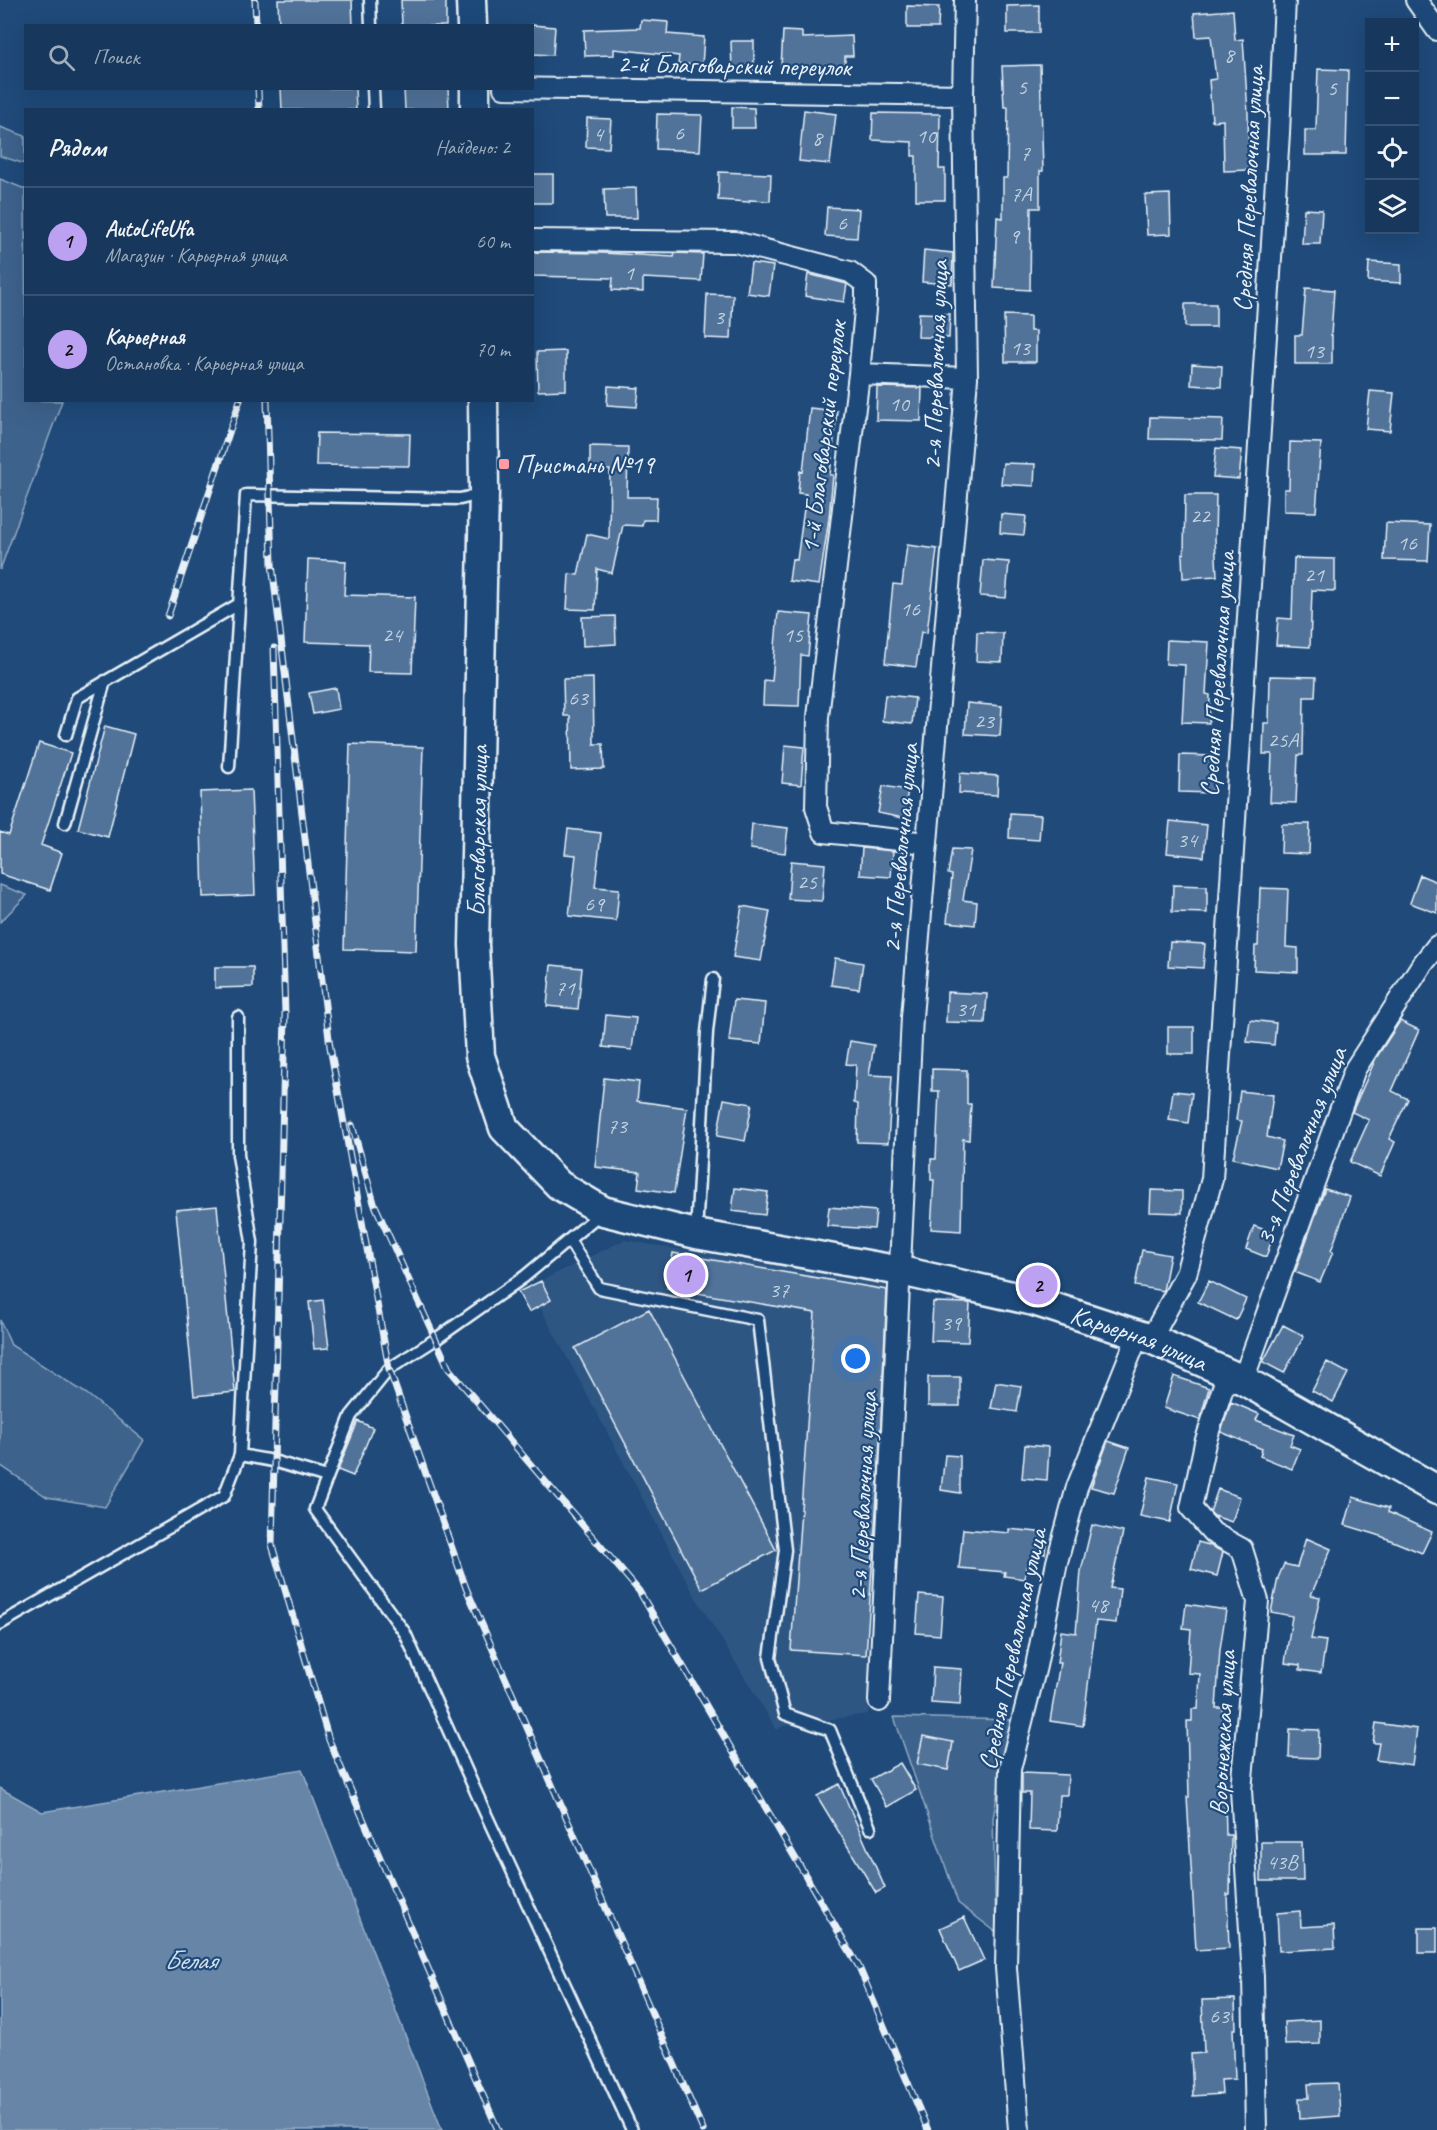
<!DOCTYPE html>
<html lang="ru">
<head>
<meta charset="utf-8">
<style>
	body { margin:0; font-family:Caveat,sans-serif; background:#244365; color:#f1f3f6 }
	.controls { position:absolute; right:18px; top:18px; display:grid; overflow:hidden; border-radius:0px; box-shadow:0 6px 24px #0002 }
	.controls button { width:54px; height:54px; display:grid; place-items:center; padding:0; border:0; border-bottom:2px solid #365272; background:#17385c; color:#f1f3f6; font:30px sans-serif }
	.you { position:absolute; left:856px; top:1359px; width:21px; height:21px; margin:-15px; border:4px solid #fff; border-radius:50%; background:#1a73e8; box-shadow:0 0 0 9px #1a73e833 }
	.badge { display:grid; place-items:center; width:39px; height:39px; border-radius:50%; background:#bca0f2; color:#111; font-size:20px; font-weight:700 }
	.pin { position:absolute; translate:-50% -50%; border:3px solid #fff; box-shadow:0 2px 6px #0006 }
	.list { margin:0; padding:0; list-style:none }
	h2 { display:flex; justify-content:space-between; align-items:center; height:78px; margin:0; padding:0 24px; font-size:26px }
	h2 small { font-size:20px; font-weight:400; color:#9eacbb }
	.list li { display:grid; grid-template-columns:39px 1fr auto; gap:18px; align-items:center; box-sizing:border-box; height:108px; padding:0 24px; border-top:2px solid #365272 }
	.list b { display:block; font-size:22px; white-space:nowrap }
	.list p { margin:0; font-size:20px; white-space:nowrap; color:#9eacbb }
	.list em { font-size:20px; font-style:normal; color:#9eacbb }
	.icon { flex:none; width:33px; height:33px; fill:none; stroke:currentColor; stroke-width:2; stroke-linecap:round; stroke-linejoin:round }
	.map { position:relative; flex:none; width:1437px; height:2130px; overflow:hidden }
	.search { position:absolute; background:#17385c; box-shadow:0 6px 24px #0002; left:24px; top:24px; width:510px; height:66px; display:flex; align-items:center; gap:15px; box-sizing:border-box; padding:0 21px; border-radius:0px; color:#9eacbb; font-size:22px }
	.panel { position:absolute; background:#17385c; box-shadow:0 6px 24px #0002; left:24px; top:108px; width:510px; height:294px; border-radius:0px }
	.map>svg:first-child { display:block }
	.built { fill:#2e5683 }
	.green { fill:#3c628c; stroke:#92aac2; stroke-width:1.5 }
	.water { fill:#6685a7; stroke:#9ab0c7; stroke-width:1.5 }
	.building { fill:#517399; stroke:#e8f1f8; stroke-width:1.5 }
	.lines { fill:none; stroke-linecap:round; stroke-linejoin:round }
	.lane-casing { stroke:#e8f1f8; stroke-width:15 }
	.street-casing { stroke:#e8f1f8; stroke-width:24 }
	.secondary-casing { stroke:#e8f1f8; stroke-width:33 }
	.lane { stroke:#1f4a7a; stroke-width:10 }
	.street { stroke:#1f4a7a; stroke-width:20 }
	.secondary { stroke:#1f4a7a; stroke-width:28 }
	.rail-casing { stroke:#e8f1f8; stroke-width:7 }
	.rail { stroke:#1f4a7a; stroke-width:4.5; stroke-dasharray:14; stroke-linecap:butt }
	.poi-dot { fill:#ff9aa2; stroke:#1f4a7a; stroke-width:2 }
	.labels { text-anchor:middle; stroke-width:4.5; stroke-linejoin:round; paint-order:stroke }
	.number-label { font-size:22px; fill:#c2d2e0 }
	.street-label { font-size:26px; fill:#e8f1f8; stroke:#1f4a7a }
	.poi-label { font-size:26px; fill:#e8f1f8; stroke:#1f4a7a; text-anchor:start }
	.water-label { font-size:27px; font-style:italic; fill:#d4e1ec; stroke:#1f4a7a }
</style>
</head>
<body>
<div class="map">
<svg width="1437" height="2130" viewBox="0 0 1437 2130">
	<rect width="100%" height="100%" fill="#1f4a7a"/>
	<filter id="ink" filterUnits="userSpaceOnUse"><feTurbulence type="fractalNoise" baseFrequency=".0167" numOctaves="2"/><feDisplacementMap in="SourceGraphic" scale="12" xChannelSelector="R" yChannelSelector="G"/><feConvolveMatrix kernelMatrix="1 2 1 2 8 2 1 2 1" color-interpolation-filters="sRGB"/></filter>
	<g filter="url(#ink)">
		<!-- built -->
		<path class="built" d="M624 1240 894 1286 868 1714 783 1726 777 1730 696 1598 540 1307 529 1312 518 1292Z"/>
		<!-- green -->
		<path class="green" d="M0 127 25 136V164L0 156Z
			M0 179 25 189 26 400 62 401 0 570Z
			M0 885 27 895 0 922Z
			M0 1320 11 1345 87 1394 144 1440 105 1507 47 1497 0 1465Z
			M894 1717 1011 1720 993 1818 996 1932 958 1903Z"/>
		<!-- water -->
		<path class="water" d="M302 1769 442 2130H0V1788L42 1812Z"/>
		<!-- building -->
		<path class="building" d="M278 0H352L353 26H279Z
			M401 0H446V26H402Z
			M1039 5V33H1007V6Z
			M907 6 939 7 938 28H907Z
			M1233 10 1235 40 1243 39 1248 113 1249 170 1224 171 1223 120 1212 121 1209 80 1216 79 1211 36 1196 37 1194 13Z
			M641 20 668 22 667 34 704 37 702 65 678 64 679 56 614 49V55L585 56 584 30 640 28Z
			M532 25 555 27 553 55 532 54Z
			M783 31 802 32V38L852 36 853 56H845V69L781 67Z
			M731 41H754V70H732Z
			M1040 65 1043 171H1040V208H1031L1030 290 994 288 997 217 1003 218V178H1007L1008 107H1004L1002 66Z
			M1318 69 1348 70 1346 155H1305V130H1316Z
			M281 88H355L356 110H282Z
			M404 88H448L449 110H405Z
			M732 107 754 108 755 128H732Z
			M804 110 836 114 830 164 799 161Z
			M873 113 940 114 939 169H945V200H916V156H912V142L872 140Z
			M657 114 702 115 700 151 656 149Z
			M587 118 611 119 609 148 586 147Z
			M719 172 771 174 770 201 749 200V202L718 200Z
			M532 174H553V203H532Z
			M636 188 637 218H605L604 189Z
			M1170 194 1171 234 1147 235 1145 195Z
			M827 207 859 209 857 238 825 236Z
			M1304 209 1322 210 1320 244H1302Z
			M924 250 953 253 952 284 922 282Z
			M532 252 603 253 674 257 675 253 703 254 701 281 643 278V292L612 290 613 278 532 276Z
			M1369 262 1401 264V283L1368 281Z
			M751 263 773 266 769 296 747 293Z
			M808 274 847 284 844 302 805 296Z
			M1306 288 1334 290 1331 335H1332V364H1295V335H1302Z
			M707 294 733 295 731 339 705 338Z
			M1185 304H1216V327H1185Z
			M919 313 950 314 949 338 918 337Z
			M1004 315 1030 316V331H1036V362H1005Z
			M566 351V390L538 391 537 352Z
			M1192 364 1222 366 1221 387 1191 385Z
			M608 386 639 388 637 407 607 405Z
			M877 387 922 388 921 421 876 420Z
			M1370 391 1394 393 1390 431 1366 429Z
			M810 408 837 411 830 475H833L829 518 819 585 789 581 792 559 797 560 806 494 798 493 800 471 803 472Z
			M1150 417 1223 419 1222 440 1149 439Z
			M317 433 410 434 409 466 316 465Z
			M1290 442 1321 443 1316 512 1284 511V489H1289Z
			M590 446 628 447 627 497H657L656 520H643L642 526 623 525 612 573 597 569 595 610 567 609 569 574 578 575 587 534 609 539 610 470H590Z
			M1216 448 1242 450 1239 479 1213 477Z
			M1003 463 1035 464 1034 486 1001 484Z
			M1185 495H1216L1215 538 1217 576 1183 578 1182 554H1184Z
			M1001 514 1026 516 1024 535 1000 533Z
			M1386 523 1430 525 1428 561 1384 560Z
			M907 545 937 549 927 633 921 632 916 667 885 663 893 584 902 585Z
			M1294 558 1335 559V591L1312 590 1310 647 1276 645 1278 618 1292 619Z
			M308 559 346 561 344 595 415 597 412 673 368 672 369 644 305 642Z
			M983 560 1009 562 1006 598 980 596Z
			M778 612 812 615 808 656 801 655 799 706 763 705 764 680 772 681Z
			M615 616 616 644 583 646 582 617Z
			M977 632 1003 633 1002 662 976 661Z
			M1167 640 1209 642 1206 694 1210 695 1209 723 1182 722 1185 665 1166 664Z
			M1270 676 1316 677 1315 697H1304L1303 755H1298L1296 803 1270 802 1272 754H1263L1264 723H1269Z
			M593 678 594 744H603L604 769 571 770 570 716H564L563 679Z
			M336 688 339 709 313 714 309 693Z
			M885 695 915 698 912 724 882 721Z
			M967 703 1002 706 1000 736 965 734Z
			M105 726 134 734 108 837 78 829Z
			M39 743 71 753 41 845 62 853 50 890 0 874V832L9 835Z
			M350 744 423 747 416 951 344 949Z
			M785 745 804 747 801 785 782 783Z
			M1180 755 1214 756 1213 793 1179 792Z
			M960 773 998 776 997 795 959 793Z
			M883 786 908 790 903 818 878 813Z
			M251 790 255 895 203 897 200 792Z
			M1010 813 1041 815 1039 840 1009 838Z
			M1170 821 1207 825 1204 857 1167 853Z
			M752 824 788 828 785 853 750 849Z
			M1282 824H1310L1309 854 1281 853Z
			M568 829 601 833 595 887 619 889 616 921 569 916 576 855 565 854Z
			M862 848 893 851 891 877 860 875Z
			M952 849 971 850 963 900 977 902 975 925 947 922 952 875 948 874Z
			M791 861 825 864 822 901 788 899Z
			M1420 875 1437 882V913L1410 903Z
			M1173 885 1207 886V913L1172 912Z
			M1260 888 1288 889 1286 947 1298 948V972L1254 970 1255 946H1258Z
			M742 906 770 911 761 961 733 957Z
			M1170 942 1205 944 1203 968 1168 966Z
			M835 958 863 963 859 989 831 985Z
			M551 965 582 968 578 1009 547 1006Z
			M215 967H253V987L215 988Z
			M947 992 987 994 985 1023 946 1022Z
			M734 1000 765 1003 761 1044 729 1041Z
			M606 1015 636 1018 632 1050 603 1047Z
			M1250 1020 1276 1023 1274 1045 1247 1042Z
			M1400 1021 1419 1030 1392 1091 1408 1099 1389 1139 1395 1142 1380 1176 1350 1162 1369 1120 1352 1112 1376 1058Z
			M1168 1027H1194V1054H1168Z
			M850 1041 874 1045 869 1075 892 1076 888 1143 857 1142 858 1104 854 1103 856 1065 846 1064Z
			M932 1069 967 1070V1104H971L969 1140 963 1139 961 1231 931 1229 934 1180H931V1159H936L939 1091H932Z
			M604 1078 639 1082 637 1101 687 1108 674 1193 638 1188 640 1172 595 1167Z
			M1173 1091 1192 1093 1188 1123 1169 1120Z
			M1240 1091 1273 1095 1267 1137 1283 1141 1277 1168 1233 1158 1242 1121 1236 1120Z
			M724 1099 752 1104 745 1141 717 1136Z
			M735 1188 768 1192 765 1215 732 1211Z
			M1325 1189 1350 1197 1331 1251 1333 1252 1320 1282 1295 1272Z
			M1151 1190 1182 1191V1213L1150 1212Z
			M217 1206 235 1392 194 1396 176 1210Z
			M829 1207 876 1211 874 1229 827 1226Z
			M1254 1226 1274 1233 1266 1257 1246 1249Z
			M1142 1250 1170 1255 1163 1291 1135 1286Z
			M673 1253 887 1290 878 1483 866 1655 791 1650 815 1313 667 1288Z
			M541 1281 551 1300 529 1312 518 1292Z
			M1209 1281 1246 1299 1236 1320 1198 1302Z
			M323 1300 329 1348 314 1349 309 1302Z
			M933 1302 970 1303 968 1342 931 1341Z
			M649 1309 776 1550 702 1589 575 1348Z
			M1283 1325 1304 1336 1284 1373 1263 1362Z
			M1327 1362 1348 1373 1333 1402 1312 1391Z
			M1174 1376 1209 1388 1200 1420 1164 1408Z
			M928 1377H960V1406H928Z
			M996 1382 1021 1386 1017 1412 991 1408Z
			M1231 1402 1259 1414 1256 1420 1294 1435 1290 1445 1300 1449 1292 1469 1260 1456 1262 1449 1221 1432Z
			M358 1421 373 1428 353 1476 338 1470Z
			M1108 1441 1129 1448 1114 1493 1091 1487Z
			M1025 1445 1049 1447 1047 1480 1022 1478Z
			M945 1455 960 1456V1493L941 1490Z
			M1149 1477 1178 1483 1170 1522 1140 1516Z
			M1218 1489 1240 1497 1232 1522 1214 1516 1210 1512Z
			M1353 1497 1389 1508 1388 1512 1432 1532 1422 1553 1378 1535 1345 1525Z
			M1092 1525 1123 1532 1110 1588 1120 1589 1116 1623 1096 1621 1083 1726 1050 1721 1060 1663H1057L1061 1631 1076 1633 1081 1571Z
			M963 1529 1009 1533V1529L1047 1533 1045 1554 1035 1553 1034 1567 1026 1566 1025 1579 1004 1576 1005 1572 959 1568Z
			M1306 1538 1331 1549 1311 1595 1320 1597 1311 1639 1326 1641 1321 1673 1300 1670V1665L1285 1663 1292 1616 1271 1612 1278 1578 1284 1564 1297 1567Z
			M1198 1542 1209 1545 1223 1552 1217 1576 1191 1569Z
			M919 1595 943 1597 940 1635 916 1633Z
			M1186 1604 1226 1610 1220 1649 1216 1708H1223L1226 1835H1231L1230 1894H1227L1229 1948 1196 1950 1187 1797H1189L1187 1721H1192V1709H1198L1200 1674 1188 1673 1191 1629 1183 1628Z
			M933 1667 962 1669 960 1705 931 1703Z
			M1376 1723 1417 1729 1412 1765 1376 1760 1379 1743H1373Z
			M1290 1729 1319 1730 1318 1758 1289 1757Z
			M923 1736 953 1742 948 1770 917 1764Z
			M900 1763 916 1790 887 1807 871 1779Z
			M1022 1773 1068 1775 1067 1795H1059L1057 1831 1029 1830 1030 1793H1022Z
			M839 1784 885 1888 876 1893 817 1796Z
			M1261 1842H1302L1303 1881H1261Z
			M1300 1911 1301 1927 1334 1925 1335 1948 1279 1951 1277 1913Z
			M964 1917 984 1960 959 1971 940 1928Z
			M1419 1928H1437V1953H1419Z
			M1235 1999 1236 2029H1233L1235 2079 1221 2080 1222 2094 1193 2096 1191 2054 1204 2053 1202 2000Z
			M1320 2020V2044L1285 2045 1284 2022Z
			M1338 2083 1340 2116 1300 2119 1299 2098H1309L1308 2084Z"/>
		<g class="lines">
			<!-- lane casing -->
			<g class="lane-casing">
				<path id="lane" d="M370 0 371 26
					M373 88 374 110
					M66 735 77 698 239 604
					M229 767 246 495 460 499 481 494
					M65 823 105 681
					M238 1017V1155L252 1242 240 1455 273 1461 327 1477
					M601 1213 524 1277 436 1339 389 1369 351 1416 315 1509 405 1633 484 1810 632 2130
					M696 1234 707 1032 713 979
					M569 1240 599 1288 758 1320 785 1550 770 1658 785 1714 830 1730 870 1828
					M0 1624 224 1496 240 1455"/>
			</g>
			<!-- street casing -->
			<g class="street-casing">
				<path id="street" d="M1416 0 1437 30
					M504 88 963 95
					M532 240 735 242 850 272 866 284V299L859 374 818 717 816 807 824 832 927 843
					M859 374 967 378
					M1151 1339 1186 1274 1212 1179 1279 133 1285 0
					M1228 1372 1205 1443 1191 1508 1213 1533 1242 1549 1258 1601 1241 1790 1253 1977 1256 2130
					M1243 1380 1355 1069 1421 966 1437 946
					M879 1701 912 1017 967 378 963 95 965 0
					M1019 2130 1006 1968 1010 1769 1036 1666 1057 1562 1077 1487 1138 1335"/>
			</g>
			<!-- secondary casing -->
			<g class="secondary-casing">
				<g id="secondary">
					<path d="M471 0 472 26"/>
					<path d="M475 88V110"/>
					<path id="s1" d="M483 400 484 493 474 945 480 1056 504 1128 559 1185 603 1211 696 1234 901 1271 1034 1301 1151 1339 1243 1380 1437 1490"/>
				</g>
			</g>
			<!-- lane -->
			<use href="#lane" class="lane"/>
			<!-- street -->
			<use href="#street" class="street"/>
			<!-- secondary -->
			<use href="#secondary" class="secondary"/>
			<!-- rail casing -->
			<g class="rail-casing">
				<path id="rail" d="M255 0 256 26
					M258 88 259 110
					M267 400 272 564 330 1047 389 1369 466 1588 703 2130
					M168 616 240 400
					M274 648 285 1014 272 1545 329 1740 498 2130
					M352 1125 374 1203 449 1369 639 1591 859 1967 928 2130"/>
			</g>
			<!-- rail -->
			<use href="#rail" class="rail"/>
		</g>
	</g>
	<!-- markers -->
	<rect class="poi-dot" x="498" y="458" width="12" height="12" rx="3"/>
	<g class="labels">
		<!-- number labels -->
		<g class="number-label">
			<text x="1229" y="62">8</text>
			<text x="1022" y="94">5</text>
			<text x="1332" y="95">5</text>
			<text x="679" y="140">6</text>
			<text x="598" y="141">4</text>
			<text x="926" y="143">10</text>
			<text x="817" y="145">8</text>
			<text x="1025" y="160">7</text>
			<text x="1021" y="201">7А</text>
			<text x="842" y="230">6</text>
			<text x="1014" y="243">9</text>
			<text x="629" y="280">1</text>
			<text x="719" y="324">3</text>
			<text x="1020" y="355">13</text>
			<text x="1314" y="358">13</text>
			<text x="899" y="411">10</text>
			<text x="1200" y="523">22</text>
			<text x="1407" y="550">16</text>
			<text x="1314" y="582">21</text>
			<text x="910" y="616">16</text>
			<text x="392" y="642">24</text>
			<text x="793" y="642">15</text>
			<text x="578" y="705">63</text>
			<text x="984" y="728">23</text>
			<text x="1283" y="747">25А</text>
			<text x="1187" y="847">34</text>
			<text x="807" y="889">25</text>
			<text x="594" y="911">69</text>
			<text x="565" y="995">71</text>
			<text x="966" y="1016">31</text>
			<text x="617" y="1133">73</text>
			<text x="779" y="1297">37</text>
			<text x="951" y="1330">39</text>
			<text x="1098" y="1612">48</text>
			<text x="1282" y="1869">43В</text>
			<text x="1219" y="2023">63</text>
		</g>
		<!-- street labels -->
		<g class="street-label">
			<text transform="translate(734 65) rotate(1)" y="9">2-й Благоварский переулок</text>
			<text transform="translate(1248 189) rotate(-87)" y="9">Средняя Перевалочная улица</text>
			<text transform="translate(935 365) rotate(-88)" y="9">2-я Перевалочная улица</text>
			<text transform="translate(823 437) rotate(-83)" y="9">1-й Благоварский переулок</text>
			<text transform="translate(1217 674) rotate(-86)" y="9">Средняя Перевалочная улица</text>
			<text transform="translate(477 831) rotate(-89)" y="9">Благоварская улица</text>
			<text transform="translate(900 848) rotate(-85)" y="9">2-я Перевалочная улица</text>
			<text transform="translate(1301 1146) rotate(-69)" y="9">3-я Перевалочная улица</text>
			<text dy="9" stroke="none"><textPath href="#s1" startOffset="1414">Карьерная улица</textPath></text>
			<text transform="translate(862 1496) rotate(-87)" y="9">2-я Перевалочная улица</text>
			<text transform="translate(1012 1649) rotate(-78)" y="9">Средняя Перевалочная улица</text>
			<text transform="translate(1222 1733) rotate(-87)" y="9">Воронежская улица</text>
		</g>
		<!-- poi labels -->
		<g class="poi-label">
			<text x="516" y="473">Пристань №19</text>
		</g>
		<!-- water labels -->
		<g class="water-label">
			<text x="190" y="1969">Белая</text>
		</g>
	</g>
</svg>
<div class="controls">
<button>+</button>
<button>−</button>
<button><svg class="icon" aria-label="locate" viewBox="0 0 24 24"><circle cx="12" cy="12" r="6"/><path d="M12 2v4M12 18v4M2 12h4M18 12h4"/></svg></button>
<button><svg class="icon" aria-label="layers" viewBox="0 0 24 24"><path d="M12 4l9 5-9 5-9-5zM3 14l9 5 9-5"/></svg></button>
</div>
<div class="you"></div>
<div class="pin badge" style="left:686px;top:1275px">1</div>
<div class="pin badge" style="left:1038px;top:1285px">2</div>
<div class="search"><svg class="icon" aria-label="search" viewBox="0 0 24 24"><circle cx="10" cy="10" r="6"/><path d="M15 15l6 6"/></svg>Поиск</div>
<section class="panel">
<h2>Рядом<small>Найдено: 2</small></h2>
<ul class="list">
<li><span class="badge">1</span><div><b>AutoLifeUfa</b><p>Магазин · Карьерная улица</p></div><em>60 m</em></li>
<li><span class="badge">2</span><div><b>Карьерная</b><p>Остановка · Карьерная улица</p></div><em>70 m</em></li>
</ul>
</section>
</div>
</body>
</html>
